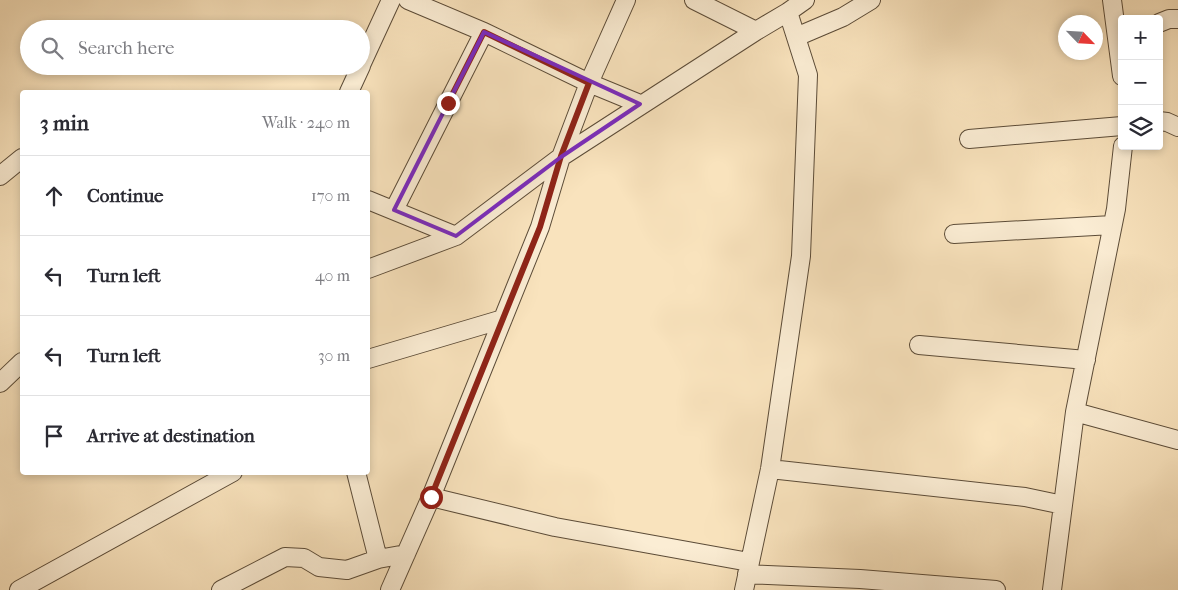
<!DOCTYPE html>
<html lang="en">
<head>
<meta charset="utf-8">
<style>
	body { margin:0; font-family:"IM FELL French Canon",serif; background:#f2f2f3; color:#2b2b33 }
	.controls { position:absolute; right:15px; top:15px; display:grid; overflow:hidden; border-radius:5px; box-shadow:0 2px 8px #0003 }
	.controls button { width:45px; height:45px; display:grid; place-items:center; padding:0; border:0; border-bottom:1px solid #e1e1e2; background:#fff; color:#2b2b33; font:25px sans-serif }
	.compass { position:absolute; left:1058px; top:15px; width:45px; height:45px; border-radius:50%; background:#fff; box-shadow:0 2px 8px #0003; rotate:115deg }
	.stop { position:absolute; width:15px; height:15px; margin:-11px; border:4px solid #8f2418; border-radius:50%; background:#fff }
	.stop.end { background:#8f2418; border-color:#fff; box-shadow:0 1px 5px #0008 }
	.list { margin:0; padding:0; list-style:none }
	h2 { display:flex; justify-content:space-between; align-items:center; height:65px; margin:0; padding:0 20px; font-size:21px }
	h2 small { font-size:16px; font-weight:400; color:#7c7c81 }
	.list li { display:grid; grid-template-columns:32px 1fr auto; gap:15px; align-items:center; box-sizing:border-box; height:80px; padding:0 20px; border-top:1px solid #e1e1e2 }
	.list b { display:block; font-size:19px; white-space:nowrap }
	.list em { font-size:16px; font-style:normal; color:#7c7c81 }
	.icon { flex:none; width:28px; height:28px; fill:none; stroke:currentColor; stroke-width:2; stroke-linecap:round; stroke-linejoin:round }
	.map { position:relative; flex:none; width:1178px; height:590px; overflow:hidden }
	.search { position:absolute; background:#fff; box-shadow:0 2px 8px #0003; left:20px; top:20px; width:350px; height:55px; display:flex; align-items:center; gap:12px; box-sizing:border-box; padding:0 18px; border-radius:28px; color:#7c7c81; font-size:19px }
	.panel { position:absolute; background:#fff; box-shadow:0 2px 8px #0003; left:20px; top:90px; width:350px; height:385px; border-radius:5px }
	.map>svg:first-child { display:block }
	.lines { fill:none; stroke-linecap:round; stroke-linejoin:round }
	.minor-casing { stroke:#5c4c38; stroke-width:20 }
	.minor { stroke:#fbedd4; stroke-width:18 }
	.route { stroke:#8f2418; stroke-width:6 }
	.marked { fill:none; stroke:#7b2cbf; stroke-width:4; stroke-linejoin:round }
</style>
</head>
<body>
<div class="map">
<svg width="1178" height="590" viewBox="0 0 1178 590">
	<rect width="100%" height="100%" fill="#f9e3bd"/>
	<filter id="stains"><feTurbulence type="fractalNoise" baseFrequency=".004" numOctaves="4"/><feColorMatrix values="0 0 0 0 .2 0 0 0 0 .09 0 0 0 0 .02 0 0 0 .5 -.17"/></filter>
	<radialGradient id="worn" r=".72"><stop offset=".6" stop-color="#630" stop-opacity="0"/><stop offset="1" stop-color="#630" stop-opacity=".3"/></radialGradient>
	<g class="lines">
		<!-- minor casing -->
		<g class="minor-casing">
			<path id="minor" d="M408 0 484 32 589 83 640 104
				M694 0 756 31
				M1112 0 1122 76
				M1159 23 1169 19H1178
				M796 37 843 17 871 0
				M361 65 391 0
				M349 92 361 66
				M1159 121 1167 122 1178 127
				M969 139 1122 126
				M0 176 22 158
				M368 200 456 236
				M394 210 484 32
				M954 234 1112 225
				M368 269 456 236 561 157 756 31 788 12 805 0
				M919 345 1086 360
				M368 359 503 319
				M0 383 22 362
				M1075 412 1178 440
				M770 469 1025 497 1063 505 1075 412 1116 209 1123 146
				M356 472 378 559
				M431 497 555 527 749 562
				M747 574 860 579 996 590
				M19 590 233 472
				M221 590 285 557 304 558 319 567 347 570 378 559 406 554
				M390 590 431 497 540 227 561 157 589 83 626 0
				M744 590 770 469 801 256 808 75 788 12
				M1052 590 1063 505"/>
		</g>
		<!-- minor -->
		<use href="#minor" class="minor"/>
	</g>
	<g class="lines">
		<!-- route -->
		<path class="route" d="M431 497 540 227 561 156 589 83 484 32 448 103"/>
	</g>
	<!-- marked area -->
	<path class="marked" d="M484 32 640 104 561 157 456 236 394 210Z"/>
	<rect width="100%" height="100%" filter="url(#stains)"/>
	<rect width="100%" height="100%" fill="url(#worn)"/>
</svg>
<div class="controls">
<button>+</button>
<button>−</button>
<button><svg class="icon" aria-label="layers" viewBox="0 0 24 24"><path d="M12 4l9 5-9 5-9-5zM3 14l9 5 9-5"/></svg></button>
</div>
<svg class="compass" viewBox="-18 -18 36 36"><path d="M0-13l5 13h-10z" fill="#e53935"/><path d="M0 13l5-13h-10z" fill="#7c7c81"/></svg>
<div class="stop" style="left:431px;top:497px"></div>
<div class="stop end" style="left:448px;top:103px"></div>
<div class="search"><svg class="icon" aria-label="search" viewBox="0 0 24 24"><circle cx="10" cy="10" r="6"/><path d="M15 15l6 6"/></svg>Search here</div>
<section class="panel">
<h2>3 min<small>Walk · 240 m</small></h2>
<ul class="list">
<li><svg class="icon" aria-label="ahead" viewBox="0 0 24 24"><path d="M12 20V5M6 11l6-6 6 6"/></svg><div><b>Continue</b></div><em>170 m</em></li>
<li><svg class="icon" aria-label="left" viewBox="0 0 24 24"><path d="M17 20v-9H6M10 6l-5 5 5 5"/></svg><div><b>Turn left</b></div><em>40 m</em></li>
<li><svg class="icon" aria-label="left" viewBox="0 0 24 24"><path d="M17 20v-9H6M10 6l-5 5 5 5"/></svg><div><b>Turn left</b></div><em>30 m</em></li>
<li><svg class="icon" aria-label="arrive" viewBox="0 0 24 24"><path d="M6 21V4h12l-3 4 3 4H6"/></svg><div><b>Arrive at destination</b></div></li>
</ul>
</section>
</div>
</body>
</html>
